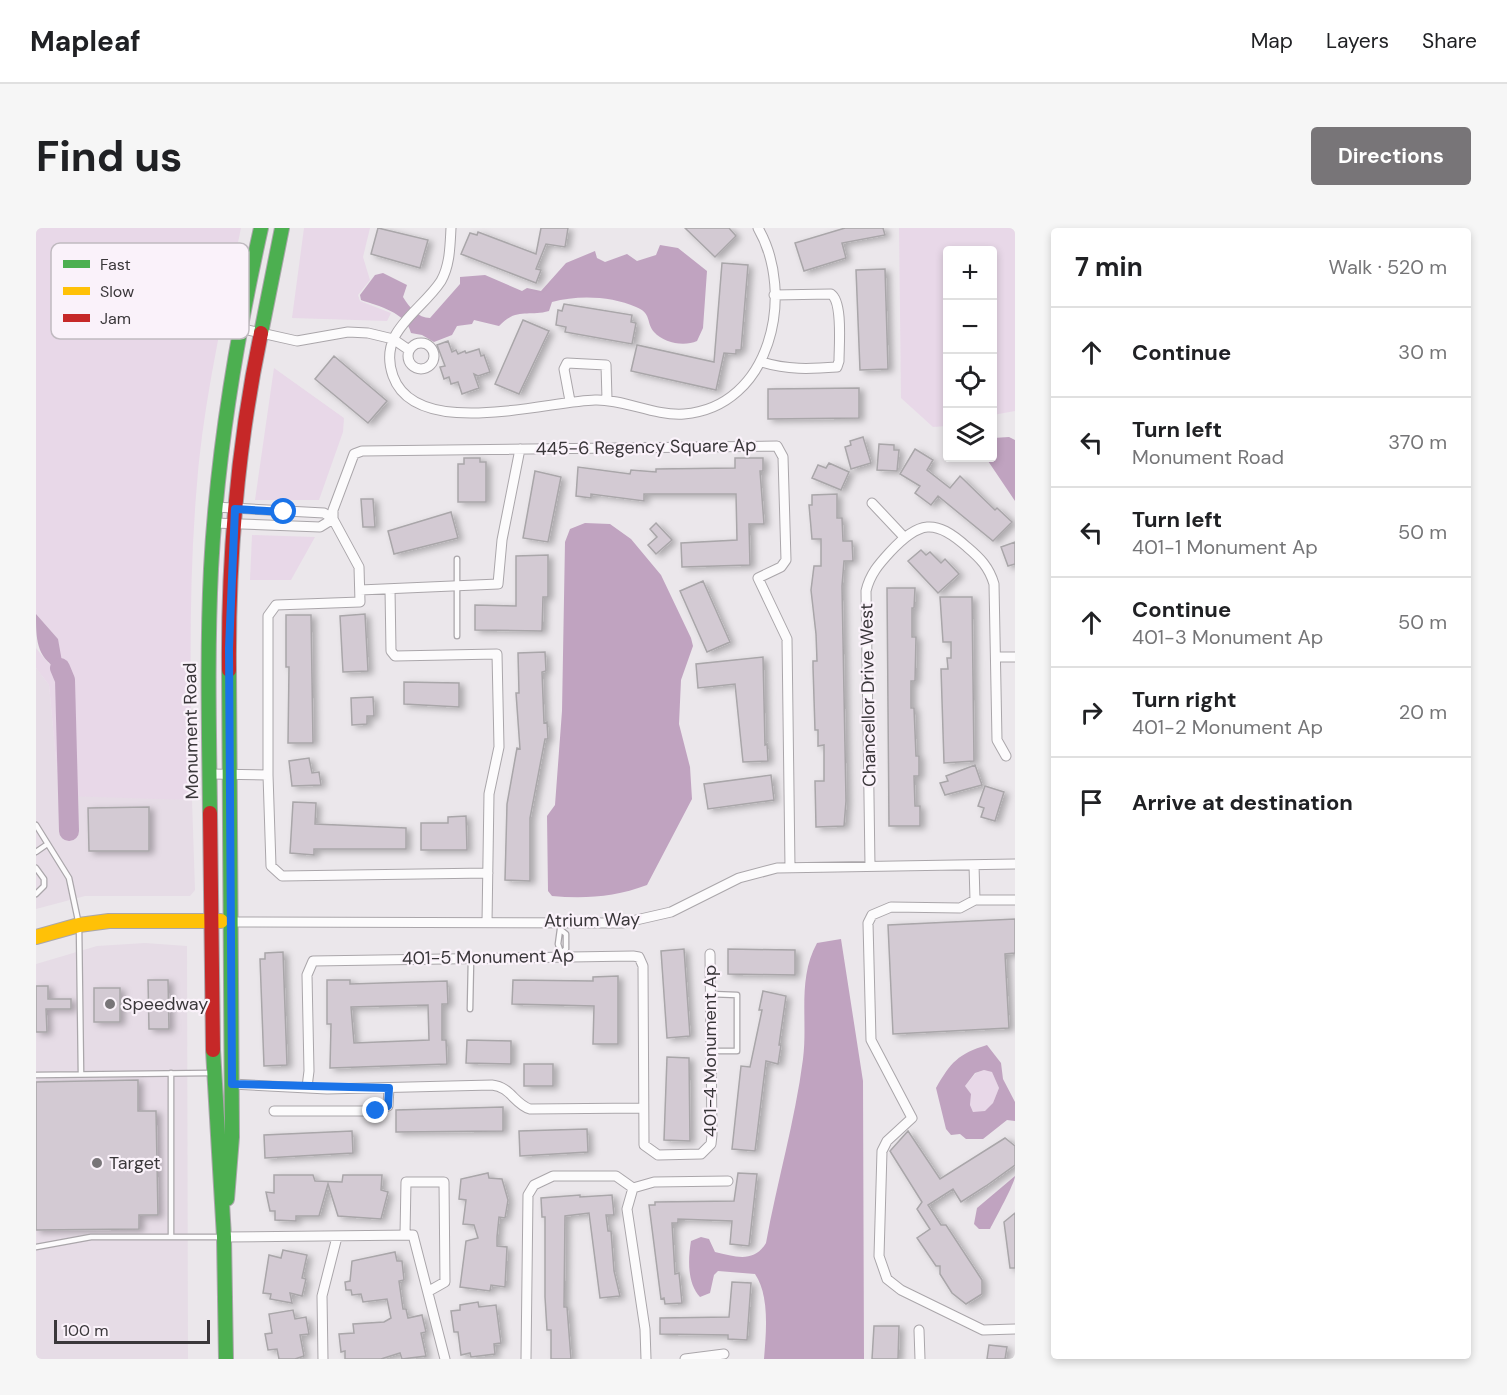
<!DOCTYPE html>
<html lang="en">
<head>
<meta charset="utf-8">
<style>
	body { margin:0; font-family:"DM Sans",sans-serif; background:#f6f6f6; color:#202124 }
	.controls { position:absolute; right:18px; top:18px; display:grid; overflow:hidden; border-radius:6px; box-shadow:0 3px 9px #0003 }
	.controls button { width:54px; height:54px; display:grid; place-items:center; padding:0; border:0; border-bottom:2px solid #e0e0e0; background:#fff; color:#202124; font:30px sans-serif }
	.scale { position:absolute; left:18px; bottom:15px; width:156px; box-sizing:border-box; padding-left:6px; border:3px solid #3a373a; border-top:0; font-size:16px; line-height:21px; white-space:nowrap; color:#3a373a; -webkit-text-stroke:4px #faf2fa; paint-order:stroke }
	.stop { position:absolute; width:18px; height:18px; margin:-14px; border:4px solid #1a73e8; border-radius:50%; background:#fff }
	.stop.end { background:#1a73e8; border-color:#fff; box-shadow:0 2px 6px #0008 }
	.list { margin:0; padding:0; list-style:none }
	h2 { display:flex; justify-content:space-between; align-items:center; height:78px; margin:0; padding:0 24px; font-size:26px }
	h2 small { font-size:20px; font-weight:400; color:#757577 }
	.list li { display:grid; grid-template-columns:39px 1fr auto; gap:18px; align-items:center; box-sizing:border-box; height:90px; padding:0 24px; border-top:2px solid #e0e0e0 }
	.list b { display:block; font-size:22px; white-space:nowrap }
	.list p { margin:0; font-size:20px; white-space:nowrap; color:#757577 }
	.list em { font-size:20px; font-style:normal; color:#757577 }
	.icon { flex:none; width:33px; height:33px; fill:none; stroke:currentColor; stroke-width:2; stroke-linecap:round; stroke-linejoin:round }
	.map { position:relative; flex:none; width:979px; height:1131px; overflow:hidden; border-radius:6px }
	header { display:flex; align-items:center; gap:36px; box-sizing:border-box; height:84px; padding:0 30px; background:#fff; border-bottom:2px solid #e0e0e0 }
	header strong { font-size:28px }
	nav { display:flex; gap:33px; margin-inline-start:auto; font-size:21px }
	.intro { display:flex; align-items:center; justify-content:space-between; box-sizing:border-box; height:144px; padding:0 36px }
	h1 { margin:0; font-size:42px }
	.button { padding:15px 27px; border-radius:6px; background:#787578; color:#fff; font-size:21px; font-weight:700 }
	main { display:flex; gap:36px; padding:0 36px }
	aside { flex:1; background:#fff; border-radius:6px; box-shadow:0 3px 9px #0003 }
	.map>svg:first-child { display:block }
	.built { fill:#e6dce6 }
	.green { fill:#e8d8e8 }
	.water { fill:#c0a3c0; fill-rule:evenodd }
	.lines { fill:none; stroke-linecap:round; stroke-linejoin:round }
	.river { stroke:#c0a3c0; stroke-width:20 }
	.building { fill:#d3cad3; stroke:#a9a6a9; stroke-width:1.5; fill-rule:evenodd; filter:url(#shadow) }
	.lane-casing { stroke:#aaa6aa; stroke-width:7 }
	.street-casing { stroke:#aaa6aa; stroke-width:11 }
	.fast-casing { stroke:#aaa6aa; stroke-width:16 }
	.slow-casing { stroke:#aaa6aa; stroke-width:16 }
	.jam-casing { stroke:#aaa6aa; stroke-width:16 }
	.lane { stroke:#fcfbfc; stroke-width:4.5 }
	.street { stroke:#fcfbfc; stroke-width:9 }
	.fast { stroke:#4caf50; stroke-width:14 }
	.slow { stroke:#ffc107; stroke-width:14 }
	.jam { stroke:#c62828; stroke-width:14 }
	.route { stroke:#1a73e8; stroke-width:8 }
	.poi-dot { fill:#787578; stroke:#faf2fa; stroke-width:2 }
	.labels { text-anchor:middle; stroke-width:4.5; stroke-linejoin:round; paint-order:stroke }
	.street-label { font-size:18px; fill:#3a373a; stroke:#faf2fa }
	.poi-label { font-size:18px; fill:#3a373a; stroke:#faf2fa; text-anchor:start }
	.key { fill:#faf2fa; stroke:#c0bac0; stroke-width:1.5 }
	.key-label { font-size:16px; fill:#3a373a }
</style>
</head>
<body>
<header>
<strong>Mapleaf</strong>
<nav><a>Map</a><a>Layers</a><a>Share</a></nav>
</header>
<div class="intro"><h1>Find us</h1><a class="button">Directions</a></div>
<main>
<div class="map">
<svg width="979" height="1131" viewBox="0 0 979 1131">
	<defs>
		<filter id="shadow"><feDropShadow dx="4.5" dy="2.5" stdDeviation="3" flood-color="#0004"/></filter>
	</defs>
	<rect width="100%" height="100%" fill="#ebe7eb"/>
	<!-- built -->
	<path class="built" d="M0 440 13 457 23 564 156 572 159 662 154 668H49L0 681Z
		M109 715 151 718 152 1131H0V736L61 718Z"/>
	<!-- green -->
	<path class="green" d="M0 0H205C187 89 166 178 160 268 152 369 155 471 156 572L27 568 23 564 13 457 0 440V420L13 436 22 411 0 386Z
		M268 0H334L327 29 334 52 322 67 324 73 355 85 351 93 256 90Z
		M863 0H979V183L957 187 956 22H912L911 198 897 199 865 170Z
		M238 140 308 190 307 204 283 272H219Z
		M216 307 279 309 255 352H214Z
		M948 842 956 844 963 860 957 875 949 884H937L934 877 935 866 929 858 940 845Z"/>
	<!-- water -->
	<path class="water" d="M624 17 642 20 671 43 667 100 661 113C648 119 628 115 618 104 610 95 616 85 600 79 575 68 542 67 516 74L513 83C492 89 481 79 463 98L438 92 436 96 421 98 416 107 398 114 386 107 375 105C370 84 342 78 325 72L324 67 339 47 347 45 371 57 367 69C373 79 382 90 394 90L424 56V49L449 47 486 63 491 60 505 63 530 35 559 23 561 30 569 34 591 26 601 33 620 27Z
		M973 209 979 212V273L950 230H956L957 210Z
		M549 295 574 296 595 311 625 347 655 410 657 418 645 452 643 496 654 539 656 571 611 657C579 669 549 671 516 668L512 663 511 588 519 577 526 483 529 314 534 301Z
		M0 386 22 411 27 439 22 441C0 429 0 410 0 386Z
		M805 711 827 853 828 1131H728C730 1105 734 1068 719 1046L682 1043 678 1047 674 1065 664 1069C651 1055 652 1031 655 1013L665 1009 673 1011 679 1024C700 1029 718 1035 730 1015 741 954 759 893 767 831 772 792 761 751 781 715Z
		M951 817 965 835 967 851 979 874V893L971 892 947 911H930L924 906 915 907 910 901 900 860C915 834 922 826 951 817ZM948 842 956 844 963 860 957 875 949 883 937 884 934 877 935 866 929 858 939 845Z
		M979 948C979 955 959 991 954 1001H943L938 996 941 980Z"/>
	<g class="lines">
		<!-- river -->
		<path class="river" d="M24 440 29 452 33 603"/>
	</g>
	<!-- building -->
	<path class="building" d="M342 0 392 12 384 40 335 26Z
		M505 0H532L529 19 510 16 500 41 505 42 500 55 425 26 434 5 441 7 442 4 500 26Z
		M649 0H693L700 8 679 29Z
		M809 0H847L849 7 806 15 810 30 768 43 759 15Z
		M686 35 712 37 705 122H700V126L688 125 680 162 595 143 601 117 678 134Z
		M849 41 852 141 824 142 820 42Z
		M528 76 596 87 595 94 600 95 596 116 529 104 530 99 520 97 522 82 526 83Z
		M487 92 513 103 483 166 459 156Z
		M412 113 416 124 420 122 422 126 429 123 430 125 443 121 445 128 448 127 454 144 442 148 438 146 443 160 426 166 422 154 415 156 413 149 408 151 404 139 409 138 401 117Z
		M298 128 351 173 332 195 279 151Z
		M823 160V190L732 191V161Z
		M827 209 835 235 815 241 809 219 815 217 814 213Z
		M843 216 858 217V222H863L861 243 841 242Z
		M879 221 897 232 891 242 914 260 924 248 959 282 961 280 976 294 957 313 902 268 895 277 879 265 884 258 864 246Z
		M428 230H444V234H450V274H422V236H428Z
		M699 230H727V243H724L728 296H713L714 337 646 339 645 315 701 312 700 266H608V273L555 266V270L540 268 542 239 594 246 595 242 620 244V241L699 240Z
		M793 235 813 244 805 262 776 250 782 237 790 240Z
		M499 243 525 249 512 314 487 310Z
		M801 266V290H806L807 313H816L817 333H808L806 358 810 573 808 598 780 599 779 553H788V517L782 518V502H779L777 439V433H781L780 406 775 362 778 338H785V311H776L773 277H776V267Z
		M325 271H337L339 299H327Z
		M415 284 422 310 358 326 352 303Z
		M620 295 636 312 620 326 612 317 621 309 614 301Z
		M979 314V336L972 338 965 319Z
		M885 322 890 327 894 324 905 335 909 331 923 346 902 365 872 333Z
		M512 327V369H507L506 403 439 402V377L480 378V328Z
		M667 353 694 414 671 424 644 363Z
		M851 360H879L878 380H876V409H880L879 453H875V480H878L880 528H883V548H878L879 578H884V598H853Z
		M904 369H936L938 533 908 535 905 441H912L911 430H915V414H907Z
		M329 386 332 443 307 444 304 388Z
		M250 387H275L277 515H252L253 439H250Z
		M509 424 510 443 506 444 508 495 511 494 512 511H509L494 590V653L469 652 471 576 481 520 484 521 480 465H483L482 425Z
		M727 429 729 517 731 516 732 533 707 534 699 456 662 460 660 436Z
		M368 454 423 455V479L368 476Z
		M337 469 338 488H331V496L316 497 315 470Z
		M273 530 276 545 283 544 285 557 256 558 253 533Z
		M939 537 946 557 909 567 904 555 912 553 910 548Z
		M735 547 738 572 672 581 668 556Z
		M949 558 968 564 959 593 945 589 948 580 942 578Z
		M257 574 280 575 279 596 370 600V621H278V627L254 625Z
		M113 579V623H53L52 580Z
		M430 588 431 622H385V595H412V589Z
		M979 691V725L969 726 973 800 857 806 852 697Z
		M648 721 654 808 631 810 625 723Z
		M692 721 759 722V747L692 746Z
		M247 724 251 837 228 838 224 731H229V725Z
		M582 748V816H557L558 778 476 776 477 752 557 753V749Z
		M112 752H132L133 801H113Z
		M291 752H314V756L411 753 412 776H406V812H410L411 836 294 840 295 796H291ZM392 777 393 812 318 815 315 779Z
		M0 758H12V771H35V781H10L11 804H0Z
		M58 760H84V794H58Z
		M727 763 750 768 743 817H745L742 836 730 833 719 923 696 921 705 838 714 839 726 782H723Z
		M431 812 475 813V836L430 835Z
		M631 829 653 830 654 913 628 912Z
		M488 836H517V858H488Z
		M102 852V883H120L122 987H103V1001L0 1002V854Z
		M467 879V903L360 904V882Z
		M551 901 552 924 484 928 483 903Z
		M316 903 317 925 229 930 228 907Z
		M872 903 904 951 969 910 979 918V937L950 958 925 974 917 961 892 977 905 997H910L946 1052V1066L930 1076 916 1065 904 1046V1038H900L881 1010 894 1001 881 981 886 974 854 923Z
		M452 945 453 950 466 951 472 972 469 990 463 989 461 1009V1018L471 1019 469 1059 455 1057 454 1063 424 1059 430 1013 442 1010 438 997 427 996 430 972 423 971 425 951Z
		M702 945 721 946 713 1018 694 1016 696 993 642 991V995H636L639 1046 643 1045 646 1075 629 1076 628 1070 625 1071 613 977H619V974L698 973Z
		M238 947H277L279 953 306 954 307 947H346L345 962 352 964 345 991 302 988 292 956 283 988H260V993L239 992V983H234L230 964 238 965Z
		M544 967V969L576 967 578 987H570L572 1003H575L578 1043 584 1068 564 1070 553 985 529 988 528 1079H531L535 1131H515V1102H511L509 1069V989H506L505 970Z
		M979 985V1040H974L968 994Z
		M247 1022 271 1027 266 1050 270 1051 266 1068 254 1065 256 1075 234 1071 235 1066 227 1065 233 1027 245 1030Z
		M359 1024 361 1033H366L368 1052 363 1053 367 1081H370L372 1090 386 1087 390 1104 385 1105 390 1128 366 1131 364 1125 345 1131H309V1123L305 1124 303 1106 318 1105 317 1096 348 1094 355 1090 351 1071 327 1074 325 1066 316 1067 315 1062H310L309 1054 314 1053 316 1033Z
		M696 1054 715 1055 711 1112 692 1111V1107L624 1106V1090L693 1089Z
		M442 1074 443 1079 460 1077 465 1115 458 1116 459 1126 435 1129 434 1125 425 1127 422 1104H418L415 1083 424 1082V1077Z
		M257 1082 259 1091 270 1089 273 1106 264 1107 268 1128 259 1131H243L241 1121 232 1122 229 1106 236 1105 233 1086Z
		M838 1098H863L862 1131H836Z
		M953 1117 971 1119 969 1131H951Z"/>
	<g class="lines">
		<!-- lane casing -->
		<g class="lane-casing">
			<path id="lane" d="M421 408V331
				M0 597 33 650 43 697 45 846
				M0 624 10 617
				M0 640 8 651V658L0 666
				M525 694 522 716 526 728
				M525 702 530 706V721L526 724
				M674 766 701 767V823H676
				M434 781 435 732
				M0 847 174 845
				M135 1009V845
				M0 1019 55 1009H185"/>
		</g>
		<!-- street casing -->
		<g class="street-casing">
			<path id="street" d="M415 0C414 18 414 37 405 53 385 84 341 103 357 148 380 213 511 173 559 172 589 171 617 188 648 186 735 179 760 66 722 0
				M203 100 261 113 312 104 332 105 357 111 373 122
				M372 128a13 13 0 1 1 26 0a13 13 0 1 1-26 0Z
				M726 134C751 142 774 141 801 139L803 133C803 117 807 74 795 66L738 67
				M534 173 528 141 531 135 570 137 571 171
				M836 275 868 309
				M179 279 288 285 297 291
				M178 295 284 299 297 291
				M354 361 355 423 359 428 461 426 463 519 453 566 451 694
				M324 362 462 356 466 312 484 221
				M960 429H979
				M174 546 232 547
				M938 637 939 672
				M834 638 830 363C834 346 843 336 854 324 883 293 899 290 931 319 944 330 953 339 958 356L961 512 970 528
				M452 645 246 648 235 638 232 547V388L240 377 324 374 323 339 297 291V282L318 226 326 223 741 218 747 229 750 332 745 339 722 350 751 411 754 639
				M979 672H939L924 680 855 679 836 687 832 695 835 812 876 890 851 913 846 923 843 1028 851 1051 865 1062 947 1102 979 1101
				M194 694 587 695 635 684 703 650 741 640 979 636
				M196 856 291 861 456 857C475 859 478 876 494 881L607 880
				M271 859 273 843 271 747 277 733 597 728 603 729 607 738 608 917 622 927 665 926 675 916 676 907 674 726
				M238 883H340L352 878 353 860
				M597 960 591 981 609 1101 610 1131
				M597 960 618 954 692 953
				M369 1006 370 954H408L409 1054 393 1063
				M188 1009 377 1007 409 1131
				M883 1102 884 1131
				M287 1131 286 1068 301 1009
				M490 1131 492 967 498 957 517 948H580L597 960
				M649 1131 688 1126"/>
		</g>
		<!-- fast casing -->
		<g class="fast-casing">
			<path id="fast" d="M225 105 246 0
				M174 585C173 504 171 422 175 341 181 226 200 112 225 0
				M177 822 188 1009 190 1131
				M191 971 196 909 193 442"/>
		</g>
		<!-- slow casing -->
		<g class="slow-casing">
			<path id="slow" d="M0 709 43 697 73 693H185"/>
		</g>
		<!-- jam casing -->
		<g class="jam-casing">
			<path id="jam" d="M193 442C192 330 202 215 225 105
				M174 585 177 822"/>
		</g>
		<!-- lane -->
		<use href="#lane" class="lane"/>
		<!-- street -->
		<use href="#street" class="street"/>
		<!-- fast -->
		<use href="#fast" class="fast"/>
		<!-- slow -->
		<use href="#slow" class="slow"/>
		<!-- jam -->
		<use href="#jam" class="jam"/>
	</g>
	<g class="lines">
		<!-- route -->
		<path class="route" d="M248 284 199 281 193 420 196 856 353 860 352 878 340 883"/>
	</g>
	<!-- markers -->
	<g class="poi-dot">
		<circle cx="74" cy="776" r="6"/>
		<circle cx="61" cy="935" r="6"/>
	</g>
	<g class="labels">
		<!-- street labels -->
		<g class="street-label">
			<text transform="translate(610 219) rotate(-1)" y="6">445-6 Regency Square Ap</text>
			<text transform="translate(832 467) rotate(-91)" y="6">Chancellor Drive West</text>
			<text transform="translate(155 503) rotate(-91)" y="6">Monument Road</text>
			<text transform="translate(556 692) rotate(-1)" y="6">Atrium Way</text>
			<text transform="translate(452 729) rotate(-1)" y="6">401-5 Monument Ap</text>
			<text transform="translate(674 823) rotate(-90)" y="6">401-4 Monument Ap</text>
		</g>
		<!-- poi labels -->
		<g class="poi-label">
			<text x="86" y="782">Speedway</text>
			<text x="73" y="941">Target</text>
		</g>
	</g>
	<!-- legend -->
	<rect x="15" y="15" width="198" height="96" rx="9" class="key"/>
	<rect x="27" y="32" width="27" height="8" fill="#4caf50"/>
	<rect x="27" y="59" width="27" height="8" fill="#ffc107"/>
	<rect x="27" y="86" width="27" height="8" fill="#c62828"/>
	<g class="key-label">
		<text x="64" y="42">Fast</text>
		<text x="64" y="69">Slow</text>
		<text x="64" y="96">Jam</text>
	</g>
</svg>
<div class="controls">
<button>+</button>
<button>−</button>
<button><svg class="icon" aria-label="locate" viewBox="0 0 24 24"><circle cx="12" cy="12" r="6"/><path d="M12 2v4M12 18v4M2 12h4M18 12h4"/></svg></button>
<button><svg class="icon" aria-label="layers" viewBox="0 0 24 24"><path d="M12 4l9 5-9 5-9-5zM3 14l9 5 9-5"/></svg></button>
</div>
<div class="scale">100 m</div>
<div class="stop" style="left:248px;top:284px"></div>
<div class="stop end" style="left:340px;top:883px"></div>
</div>
<aside>
<h2>7 min<small>Walk · 520 m</small></h2>
<ul class="list">
<li><svg class="icon" aria-label="ahead" viewBox="0 0 24 24"><path d="M12 20V5M6 11l6-6 6 6"/></svg><div><b>Continue</b></div><em>30 m</em></li>
<li><svg class="icon" aria-label="left" viewBox="0 0 24 24"><path d="M17 20v-9H6M10 6l-5 5 5 5"/></svg><div><b>Turn left</b><p>Monument Road</p></div><em>370 m</em></li>
<li><svg class="icon" aria-label="left" viewBox="0 0 24 24"><path d="M17 20v-9H6M10 6l-5 5 5 5"/></svg><div><b>Turn left</b><p>401-1 Monument Ap</p></div><em>50 m</em></li>
<li><svg class="icon" aria-label="ahead" viewBox="0 0 24 24"><path d="M12 20V5M6 11l6-6 6 6"/></svg><div><b>Continue</b><p>401-3 Monument Ap</p></div><em>50 m</em></li>
<li><svg class="icon" aria-label="right" viewBox="0 0 24 24"><path d="M7 20v-9h11M14 6l5 5-5 5"/></svg><div><b>Turn right</b><p>401-2 Monument Ap</p></div><em>20 m</em></li>
<li><svg class="icon" aria-label="arrive" viewBox="0 0 24 24"><path d="M6 21V4h12l-3 4 3 4H6"/></svg><div><b>Arrive at destination</b></div></li>
</ul>
</aside>
</main>
</body>
</html>
